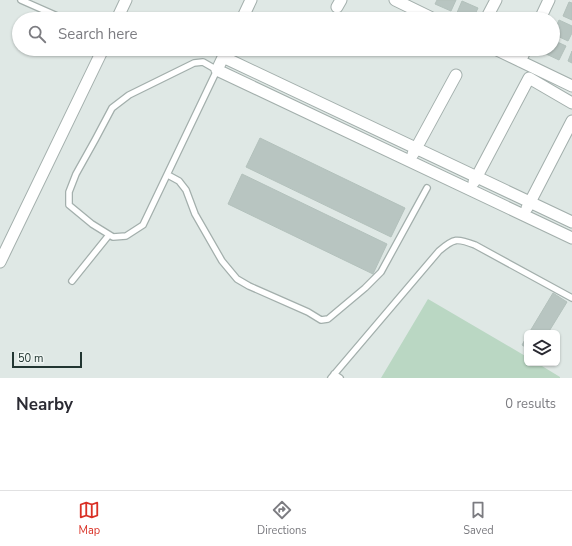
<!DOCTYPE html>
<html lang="en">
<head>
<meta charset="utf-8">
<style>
	body { margin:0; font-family:"Nunito Sans",sans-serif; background:#f2f2f3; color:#2b2b33 }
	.controls { position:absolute; right:12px; bottom:12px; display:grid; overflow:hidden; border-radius:6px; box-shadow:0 1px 3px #0004 }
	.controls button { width:36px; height:36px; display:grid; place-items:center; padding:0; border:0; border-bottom:1px solid #e1e1e2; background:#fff; color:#2b2b33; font:20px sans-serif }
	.scale { position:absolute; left:12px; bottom:10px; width:70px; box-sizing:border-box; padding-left:4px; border:2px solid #223632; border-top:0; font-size:11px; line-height:14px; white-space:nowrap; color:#223632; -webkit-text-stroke:3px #eff5f2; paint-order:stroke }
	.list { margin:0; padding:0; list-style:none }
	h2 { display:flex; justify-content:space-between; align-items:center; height:52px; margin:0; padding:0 16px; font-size:17px }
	h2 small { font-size:13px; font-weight:400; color:#7c7c81 }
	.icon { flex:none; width:22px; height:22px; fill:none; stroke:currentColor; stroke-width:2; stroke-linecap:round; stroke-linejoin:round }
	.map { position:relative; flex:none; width:572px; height:378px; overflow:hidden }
	.search { position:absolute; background:#fff; box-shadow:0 1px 3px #0004; left:12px; right:12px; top:12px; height:44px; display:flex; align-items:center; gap:10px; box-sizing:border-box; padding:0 14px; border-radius:22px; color:#7c7c81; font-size:15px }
	.sheet { height:112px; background:#fff }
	nav { display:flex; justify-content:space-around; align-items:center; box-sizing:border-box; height:56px; border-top:1px solid #e1e1e2; background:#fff; font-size:11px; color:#7c7c81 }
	nav a { display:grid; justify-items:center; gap:2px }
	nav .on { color:#d93025 }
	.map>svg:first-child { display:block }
	.green { fill:#bad7c3 }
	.building { fill:#b8c5c1; stroke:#b3c1bc }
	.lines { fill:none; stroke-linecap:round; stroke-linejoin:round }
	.service-casing { stroke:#a3afac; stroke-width:8 }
	.minor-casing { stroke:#a3afac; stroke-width:13 }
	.service { stroke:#fff; stroke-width:5.5 }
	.minor { stroke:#fff; stroke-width:11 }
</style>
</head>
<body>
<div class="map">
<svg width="572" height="378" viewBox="0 0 572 378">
	<rect width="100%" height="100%" fill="#dfe8e5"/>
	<!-- green -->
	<path class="green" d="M428 299 527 357V363H537L560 377V378H381Z"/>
	<!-- building -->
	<path class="building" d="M437 0H456L451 11 435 4Z
		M462 1 478 8 473 19H465L456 15Z
		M569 2 572 3V20L563 16Z
		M559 20 572 26V33L568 41 553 34Z
		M553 40 566 46 559 60 544 53 545 49H553Z
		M572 51V63L568 61Z
		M260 138 405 208 391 237 246 167Z
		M242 174 387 244 373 274 228 204Z
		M553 293 567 302 548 333H529Z
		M527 336V348L522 345Z"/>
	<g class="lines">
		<!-- service casing -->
		<g class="service-casing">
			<path id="service" d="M21 0 64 19
				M203 62 217 70 143 225 126 236 113 237 92 224 69 205V192L76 174 95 140 112 108 129 95 194 63Z
				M168 175 179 181 186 190 195 214 222 261 237 279 249 286 308 312 321 320 328 319 365 288 381 272 427 188
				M72 281 109 235
				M334 374 340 378
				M331 378 439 251C454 238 457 238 475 245L572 298"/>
		</g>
		<!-- minor casing -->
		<g class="minor-casing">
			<path id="minor" d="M395 0 434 19
				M337 7 341 0
				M117 19 126 0
				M242 19 251 0
				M486 19 496 0
				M540 19 549 0
				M227 49 217 70 572 238
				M495 49 572 86
				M223 57 572 222
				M520 61 526 49
				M413 154 456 75
				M474 182 529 78 572 103
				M527 208 572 121
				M0 262 103 49"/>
		</g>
		<!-- service -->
		<use href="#service" class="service"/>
		<!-- minor -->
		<use href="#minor" class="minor"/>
	</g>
</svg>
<div class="controls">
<button><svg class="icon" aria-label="layers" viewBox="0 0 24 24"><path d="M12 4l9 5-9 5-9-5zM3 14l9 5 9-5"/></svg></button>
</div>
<div class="scale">50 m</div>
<div class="search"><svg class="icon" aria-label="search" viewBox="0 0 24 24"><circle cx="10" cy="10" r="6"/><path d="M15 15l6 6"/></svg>Search here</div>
</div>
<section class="sheet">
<h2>Nearby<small>0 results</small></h2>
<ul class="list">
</ul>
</section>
<nav>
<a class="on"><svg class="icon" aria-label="map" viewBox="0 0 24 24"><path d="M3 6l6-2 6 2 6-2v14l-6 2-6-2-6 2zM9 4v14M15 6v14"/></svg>Map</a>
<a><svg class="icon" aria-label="directions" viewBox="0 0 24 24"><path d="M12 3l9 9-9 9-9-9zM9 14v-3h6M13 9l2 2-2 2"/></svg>Directions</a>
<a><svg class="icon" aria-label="saved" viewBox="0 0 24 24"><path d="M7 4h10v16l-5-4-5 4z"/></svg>Saved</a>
</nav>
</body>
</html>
